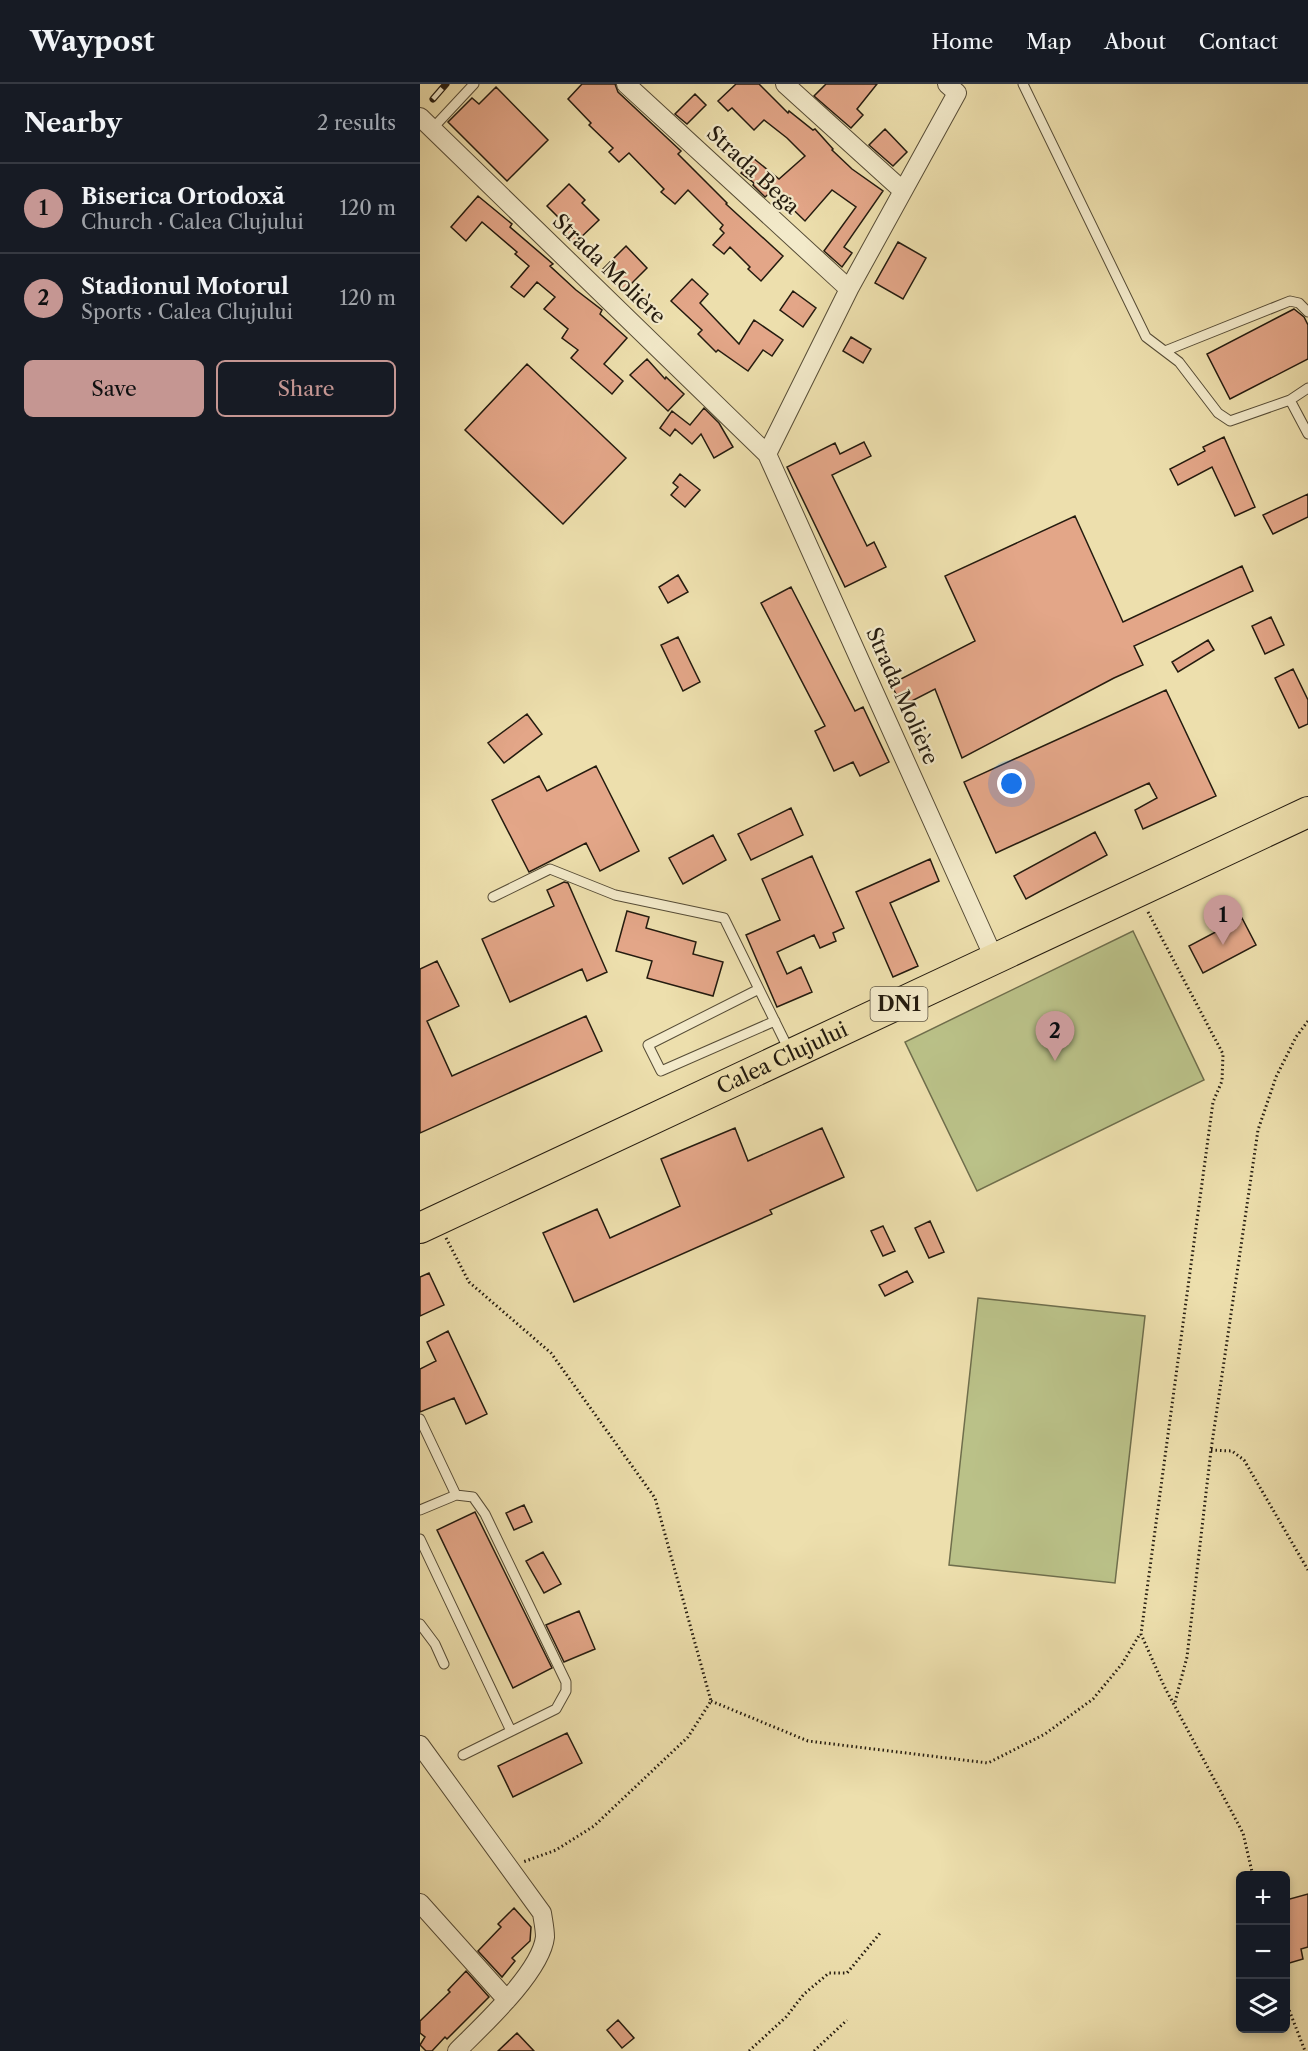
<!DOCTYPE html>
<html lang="en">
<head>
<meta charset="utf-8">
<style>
	body { margin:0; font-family:"Libre Caslon Text",serif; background:#242831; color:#f1f3f6 }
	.controls { position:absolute; right:18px; bottom:18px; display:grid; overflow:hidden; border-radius:9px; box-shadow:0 3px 9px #0003 }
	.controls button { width:54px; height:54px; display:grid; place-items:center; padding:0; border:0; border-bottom:2px solid #363941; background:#171b24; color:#f1f3f6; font:30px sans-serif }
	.you { position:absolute; left:592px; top:700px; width:21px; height:21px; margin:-15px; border:4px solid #fff; border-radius:50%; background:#1a73e8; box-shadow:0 0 0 9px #1a73e833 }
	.badge { display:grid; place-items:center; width:39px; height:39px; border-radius:50%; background:#c59692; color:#111; font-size:20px; font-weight:700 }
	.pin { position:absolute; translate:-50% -50px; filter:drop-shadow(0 2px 3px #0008) }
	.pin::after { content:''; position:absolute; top:32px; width:21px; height:18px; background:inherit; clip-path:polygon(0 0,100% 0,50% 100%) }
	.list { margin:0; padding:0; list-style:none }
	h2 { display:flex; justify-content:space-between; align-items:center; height:78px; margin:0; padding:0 24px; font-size:26px }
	h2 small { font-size:20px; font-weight:400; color:#9ea1a6 }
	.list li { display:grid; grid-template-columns:39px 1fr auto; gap:18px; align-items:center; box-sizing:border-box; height:90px; padding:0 24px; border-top:2px solid #363941 }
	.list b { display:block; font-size:22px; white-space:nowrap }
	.list p { margin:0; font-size:20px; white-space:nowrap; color:#9ea1a6 }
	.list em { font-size:20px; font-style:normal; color:#9ea1a6 }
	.actions { display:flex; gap:12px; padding:18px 24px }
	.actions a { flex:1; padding:14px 0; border:2px solid #c59692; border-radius:9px; text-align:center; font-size:21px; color:#c59692 }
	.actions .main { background:#c59692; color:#111 }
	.icon { flex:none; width:33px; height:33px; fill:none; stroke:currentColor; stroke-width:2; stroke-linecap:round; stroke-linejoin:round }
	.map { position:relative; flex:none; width:888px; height:1967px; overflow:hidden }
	header { display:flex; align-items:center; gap:36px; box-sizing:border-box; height:84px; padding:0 30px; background:#171b24; border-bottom:2px solid #363941 }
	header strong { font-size:28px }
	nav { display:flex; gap:33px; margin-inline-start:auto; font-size:21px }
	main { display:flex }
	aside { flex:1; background:#171b24 }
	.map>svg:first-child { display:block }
	.green { fill:#bac188; stroke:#6f6e4c; stroke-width:1.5 }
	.building { fill:#e3a688; stroke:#241b0f; stroke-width:1.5 }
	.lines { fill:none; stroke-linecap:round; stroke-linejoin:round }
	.service-casing { stroke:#564c36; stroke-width:11 }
	.minor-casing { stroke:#564c36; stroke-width:20 }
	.primary-casing { stroke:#241b0f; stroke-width:32 }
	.path { stroke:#241b0f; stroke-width:3; stroke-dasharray:1.5 3; stroke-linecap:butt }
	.service { stroke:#f3eaca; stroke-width:9 }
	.minor { stroke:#f3eaca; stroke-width:18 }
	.primary { stroke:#eddfad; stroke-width:30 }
	.rail-casing { stroke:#241b0f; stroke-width:7 }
	.rail { stroke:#f3eaca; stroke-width:4.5; stroke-dasharray:14; stroke-linecap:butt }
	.labels { text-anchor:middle; stroke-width:4.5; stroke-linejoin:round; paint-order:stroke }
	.shield { fill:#f3eaca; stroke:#625947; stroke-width:1.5 }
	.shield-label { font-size:20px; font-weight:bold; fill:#241b0f }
	.street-label { font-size:21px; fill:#241b0f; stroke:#f3eaca }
</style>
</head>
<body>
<header>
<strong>Waypost</strong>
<nav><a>Home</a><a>Map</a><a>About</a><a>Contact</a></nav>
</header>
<main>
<aside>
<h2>Nearby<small>2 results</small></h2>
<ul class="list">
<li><span class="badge">1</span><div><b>Biserica Ortodoxă</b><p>Church · Calea Clujului</p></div><em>120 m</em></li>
<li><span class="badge">2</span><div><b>Stadionul Motorul</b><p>Sports · Calea Clujului</p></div><em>120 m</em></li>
</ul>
<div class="actions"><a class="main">Save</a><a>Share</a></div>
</aside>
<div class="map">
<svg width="888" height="1967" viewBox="0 0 888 1967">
	<rect width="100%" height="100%" fill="#eddfad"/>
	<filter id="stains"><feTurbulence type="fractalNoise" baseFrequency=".00333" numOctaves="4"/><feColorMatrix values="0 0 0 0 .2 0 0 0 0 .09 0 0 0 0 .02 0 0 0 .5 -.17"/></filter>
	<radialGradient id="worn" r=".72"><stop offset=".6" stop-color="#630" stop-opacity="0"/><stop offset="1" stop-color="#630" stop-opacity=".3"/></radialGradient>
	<!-- green -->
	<path class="green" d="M713 847 784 996 557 1107 485 958Z
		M558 1214 725 1232 695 1499 529 1481Z"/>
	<!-- building -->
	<path class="building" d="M162 0H195L198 8 261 67 258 70 307 119 306 120 363 172 341 197 328 185 330 183 310 163 304 170 293 161 304 149 300 145 303 141 268 106 255 120 241 108 244 105 209 69 199 78 189 68 193 64 169 41 171 39 148 15Z
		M316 0H339L368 29 369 27 393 46 395 45 413 65 412 66 432 85 463 107 424 163 432 169 422 183 404 167 436 123 412 106 385 137 353 106 345 113 333 101 334 99 321 89 333 74 359 95 385 72 367 54 344 36 334 46 312 24 308 27 298 17Z
		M406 0H457L437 25 443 31 431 44 394 12Z
		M76 3 128 56 87 97 28 38 52 14 59 20Z
		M275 10 286 21 267 40 255 30Z
		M465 45 487 68 473 82 449 61Z
		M149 100 165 116 162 119 179 136 154 160 142 147 147 142 127 122Z
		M58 112 92 140 90 143 133 180 130 182 156 206 182 226 180 230 207 254 184 280 203 297 192 310 151 274 158 266 142 254 148 245 124 225 135 213 117 198 104 213 91 203 109 182 95 170 97 168 62 138 46 157 31 143Z
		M478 158 506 174 483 215 455 199Z
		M206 162 227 184 204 207 182 186Z
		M272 195 288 210 280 219 319 260 334 236 363 256 352 272 343 266 328 287 298 266 296 268 278 250 282 246 251 217Z
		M373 207 396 224 383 243 360 226Z
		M874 225 884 233 888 241V275L810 315 787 270Z
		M431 253 451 265 443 279 423 267Z
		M227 275 245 295 246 293 264 310 248 327 210 291Z
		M107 280 206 374 143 440 45 346Z
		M284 324 299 339 313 363 294 374 281 350 272 360 255 345 250 352 240 344 252 327 270 341Z
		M804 353 835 423 815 432 792 383 758 401 750 385 785 367 783 363Z
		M444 358 451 372 412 391 447 462 454 458 466 483 425 503 367 383 415 359 420 370Z
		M260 390 280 406 265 423 251 411 258 403 253 399Z
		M888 410V433L853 450 843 431Z
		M655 432 703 538 822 482 833 507 714 562 723 581 694 594 542 674 515 605 482 622 471 600 555 557 525 492Z
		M258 491 268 508 248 519 239 503Z
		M371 503 435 627 443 623 469 678 440 692 433 678 414 687 395 647 405 642 341 519Z
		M851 533 864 561 845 570 832 542Z
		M258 553 280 598 263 607 241 561Z
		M788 556 794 566 758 588 752 578Z
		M873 585 888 616V640L879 644 855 594Z
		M746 606 796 712 723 745 715 726 737 714 729 699 576 769 544 698Z
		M107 630 122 650 84 679 68 659Z
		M176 682 219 767 180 787 166 759 109 788 72 716 119 692 127 707Z
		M371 724 383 751 331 776 318 750Z
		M675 748 687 771 606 815 594 792Z
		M293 751 306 776 263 800 249 774Z
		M392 772 424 844 413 849 416 857 400 864 394 851 357 868 367 890 381 883 392 908 357 923 326 851 360 836 342 795Z
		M510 775 519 797 470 819 498 882 473 893 436 808Z
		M144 798 148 799 187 888 167 897 162 885 90 918 62 855 134 822 127 806Z
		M207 827 229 833 226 844 276 858 273 870 303 878 293 912 227 894 232 877 196 867Z
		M822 834 836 861 783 889 769 862Z
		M17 877 39 922 7 937 32 992 166 932 182 967 0 1049V885Z
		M315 1044 328 1077 402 1044 424 1093 350 1126 352 1130 154 1218 123 1149 177 1125 190 1154 260 1122 241 1075Z
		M510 1137 524 1168 509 1174 495 1144Z
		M463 1142 475 1167 463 1172 451 1147Z
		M487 1187 493 1198 465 1212 459 1201Z
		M9 1189 24 1221 0 1232V1193Z
		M28 1247 67 1330 46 1340 34 1314 0 1328V1285L16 1277 7 1258Z
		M104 1421 112 1438 94 1446 86 1429Z
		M55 1428 132 1584 93 1604 17 1446Z
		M123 1468 141 1500 124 1509 106 1477Z
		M159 1527 175 1565 144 1578 126 1541Z
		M147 1649 162 1679 93 1713 78 1682Z
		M888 1810V1863L881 1865 883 1875 866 1880V1816Z
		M94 1824 111 1843 110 1857 92 1874 95 1877 82 1893 58 1867 81 1843 78 1840Z
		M46 1887 69 1913 27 1955 25 1953 12 1967H6L0 1961 5 1953 0 1949V1937L30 1908 28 1906Z
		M198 1936 214 1954 202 1964 187 1946Z
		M97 1949 114 1967H78Z"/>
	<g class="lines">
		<!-- service casing -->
		<g class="service-casing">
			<path id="service" d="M603 0 726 253 759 278 798 329 810 337 870 316 888 350
				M12 45 54 0
				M745 267 870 217 879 219 888 228
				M870 316 888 304
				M73 813 130 785 195 811 304 834 369 966
				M339 905 228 961 241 987 355 937
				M0 1335 36 1411
				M0 1426 36 1411 53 1413 65 1430 146 1598V1607L136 1625 43 1671
				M0 1455 91 1647
				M0 1540 15 1560 24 1580"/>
		</g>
		<!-- minor casing -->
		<g class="minor-casing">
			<path id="minor" d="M206 0 429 205
				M365 0 482 106
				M0 33 347 370 574 874
				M347 370 429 205 537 9 527 0
				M0 1661 122 1829C123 1836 125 1845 125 1853 121 1888 62 1942 37 1967
				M0 1819 87 1916"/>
		</g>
		<!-- primary casing -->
		<g class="primary-casing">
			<g id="primary">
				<path id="s1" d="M0 1144 888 728"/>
			</g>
		</g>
		<!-- path -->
		<path class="path" d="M728 828 803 970 802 997 793 1018 721 1550 744 1602 823 1749 833 1792
			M26 1154 49 1198 131 1269 235 1414 291 1617 268 1653 174 1742 136 1766 103 1778
			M791 1366 812 1367 824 1376 888 1486
			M291 1617 388 1657 568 1679 625 1650 673 1615 702 1580 720 1550
			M755 1618 767 1573 791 1366 838 1046 856 993 876 953 888 937
			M866 1918 885 1967
			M329 1967 366 1933 384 1910 409 1889H427L461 1848
			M394 1967 427 1936"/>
		<!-- service -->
		<use href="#service" class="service"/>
		<!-- minor -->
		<use href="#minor" class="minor"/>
		<!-- primary -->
		<use href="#primary" class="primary"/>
		<!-- rail casing -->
		<g class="rail-casing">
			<path id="rail" d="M13 15 26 0"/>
		</g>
		<!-- rail -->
		<use href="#rail" class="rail"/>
	</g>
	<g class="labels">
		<!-- shield labels -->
		<rect class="shield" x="450.5" y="903" width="57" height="34" rx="4.5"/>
		<g class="shield-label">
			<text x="479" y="927">DN1</text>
		</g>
		<!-- street labels -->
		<g class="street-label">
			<text transform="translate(333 86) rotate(43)" y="7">Strada Bega</text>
			<text transform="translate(189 185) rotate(44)" y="7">Strada Molière</text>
			<text transform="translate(482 612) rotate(66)" y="7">Strada Molière</text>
			<text dy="7" stroke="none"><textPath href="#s1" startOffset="400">Calea Clujului</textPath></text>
		</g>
	</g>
	<rect width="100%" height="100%" filter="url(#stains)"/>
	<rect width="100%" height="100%" fill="url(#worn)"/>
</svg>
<div class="controls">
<button>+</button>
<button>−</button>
<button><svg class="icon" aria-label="layers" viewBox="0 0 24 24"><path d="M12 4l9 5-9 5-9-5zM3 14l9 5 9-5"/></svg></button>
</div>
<div class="you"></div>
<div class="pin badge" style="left:803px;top:861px">1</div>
<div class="pin badge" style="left:635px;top:977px">2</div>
</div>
</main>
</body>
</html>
